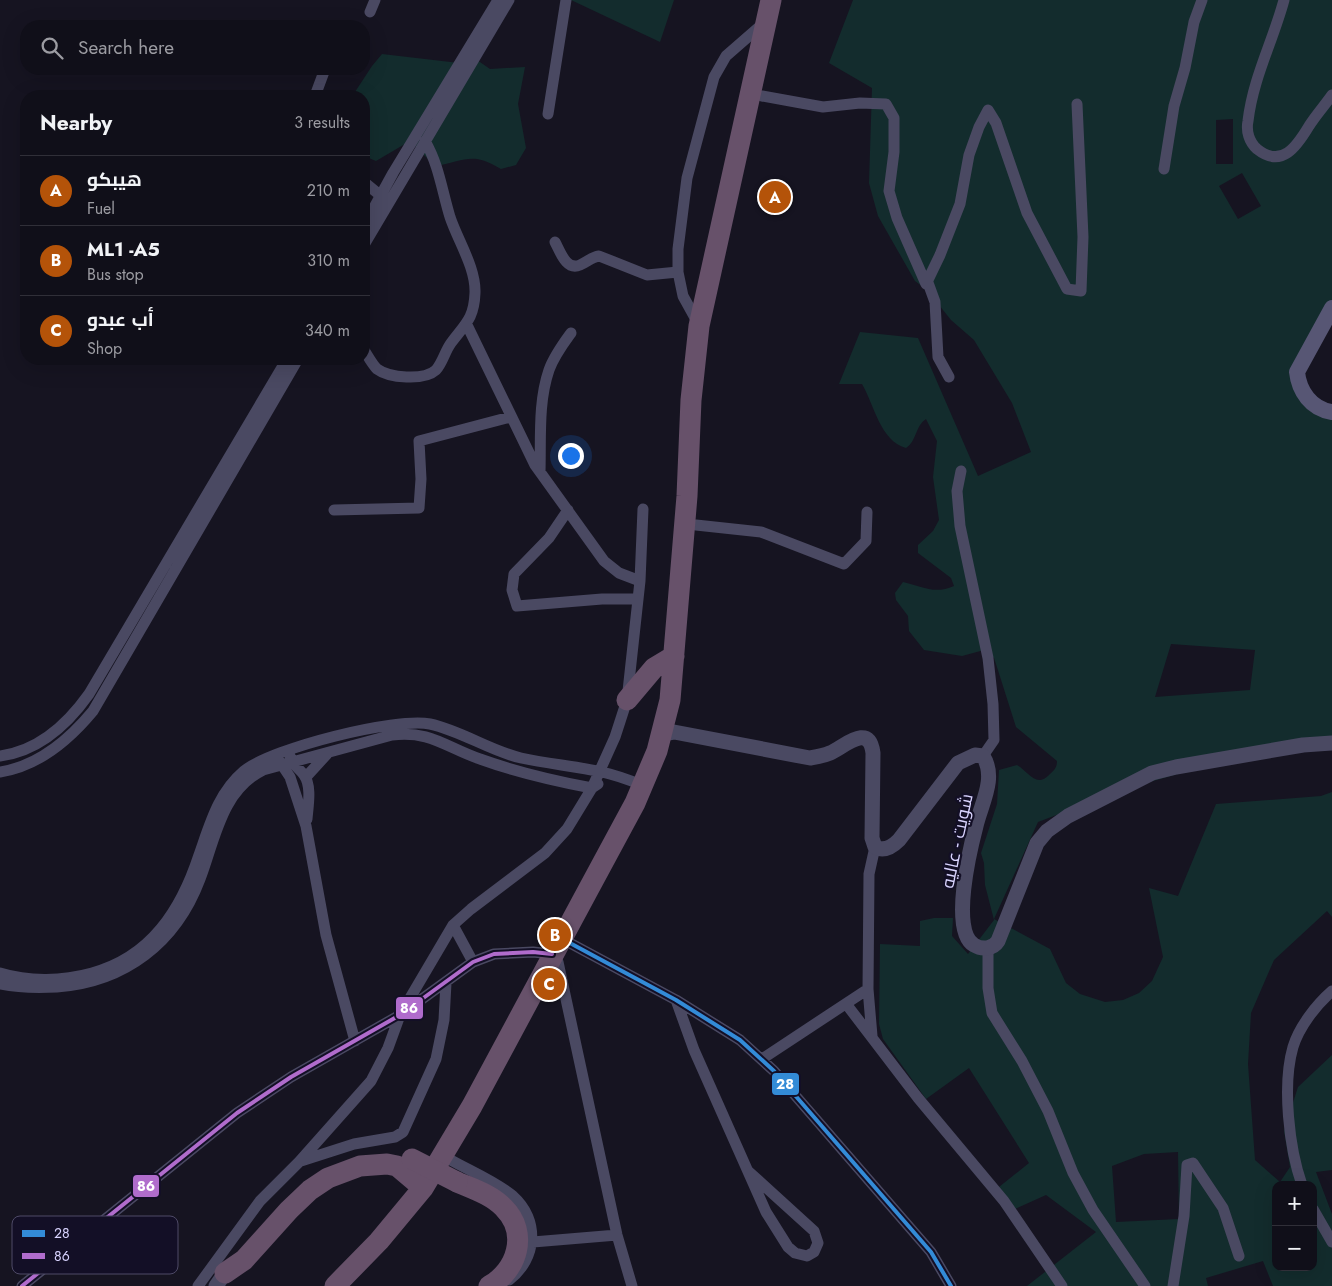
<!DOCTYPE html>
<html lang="en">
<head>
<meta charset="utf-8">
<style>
	body { margin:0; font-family:Jost,Cairo,sans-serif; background:#1e1d26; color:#f1f3f6 }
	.controls { position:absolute; right:15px; bottom:15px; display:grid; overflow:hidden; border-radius:10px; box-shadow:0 5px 20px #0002 }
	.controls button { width:45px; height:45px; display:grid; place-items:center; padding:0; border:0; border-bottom:1px solid #302f38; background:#100f19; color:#f1f3f6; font:25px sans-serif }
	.you { position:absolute; left:570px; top:455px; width:18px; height:18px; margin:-12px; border:4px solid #fff; border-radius:50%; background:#1a73e8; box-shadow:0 0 0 8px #1a73e833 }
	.badge { display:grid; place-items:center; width:32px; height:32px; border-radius:50%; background:#b45309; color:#fff; font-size:16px; font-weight:700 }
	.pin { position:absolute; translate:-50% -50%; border:2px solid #fff; box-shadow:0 1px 5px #0006 }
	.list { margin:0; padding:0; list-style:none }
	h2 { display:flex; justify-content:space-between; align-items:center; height:65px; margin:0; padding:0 20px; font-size:21px }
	h2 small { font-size:16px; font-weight:400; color:#9c9ca2 }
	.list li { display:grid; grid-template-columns:32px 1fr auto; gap:15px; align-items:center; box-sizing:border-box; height:70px; padding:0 20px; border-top:1px solid #302f38 }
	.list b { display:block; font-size:19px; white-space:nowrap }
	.list p { margin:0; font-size:16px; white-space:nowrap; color:#9c9ca2 }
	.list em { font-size:16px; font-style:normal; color:#9c9ca2 }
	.icon { flex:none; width:28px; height:28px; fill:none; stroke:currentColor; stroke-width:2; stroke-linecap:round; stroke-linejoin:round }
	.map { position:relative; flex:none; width:1332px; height:1286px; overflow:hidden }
	.search { position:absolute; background:#100f19; box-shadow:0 5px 20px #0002; left:20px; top:20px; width:350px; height:55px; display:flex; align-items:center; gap:12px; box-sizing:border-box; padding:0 18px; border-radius:20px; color:#9c9ca2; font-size:19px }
	.panel { position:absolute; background:#100f19; box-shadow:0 5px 20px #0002; left:20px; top:90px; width:350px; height:275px; border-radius:20px }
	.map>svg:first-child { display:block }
	.green { fill:#132c2d; fill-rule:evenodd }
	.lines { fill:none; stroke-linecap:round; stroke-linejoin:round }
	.minor { stroke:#4a4962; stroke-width:11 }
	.tertiary { stroke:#4a4962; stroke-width:15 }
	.secondary { stroke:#575674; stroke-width:16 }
	.motorway { stroke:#67516a; stroke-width:21 }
	.motorway-bridge { stroke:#67516a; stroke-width:21 }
	.bus-1-casing { stroke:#130f26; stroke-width:8 }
	.bus-2-casing { stroke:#130f26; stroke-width:8 }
	.bus-1 { stroke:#338bd7; stroke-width:4 }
	.bus-2 { stroke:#b06ccc; stroke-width:4 }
	.labels { text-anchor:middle; stroke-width:4.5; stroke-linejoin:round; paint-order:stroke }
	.street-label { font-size:18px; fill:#d9d4ff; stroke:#130f26 }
	.key { fill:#130f26; stroke:#4e4a67; stroke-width:1 }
	.key-label { font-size:14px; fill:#d9d4ff }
	.line-badge { stroke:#130f26; stroke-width:2 }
	.badge-label { font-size:14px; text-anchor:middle; font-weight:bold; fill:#fff }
</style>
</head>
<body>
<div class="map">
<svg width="1332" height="1286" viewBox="0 0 1332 1286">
	<rect width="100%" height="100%" fill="#161421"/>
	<!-- green -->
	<path class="green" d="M571 0H674L660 42Z
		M853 0H1332V315L1299 363 1311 393 1332 408V737L1252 753 1125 789 1038 822 994 919 1050 949 1066 983 1080 994 1105 1002 1123 1000 1139 993 1152 981 1163 957 1149 888 1178 896 1216 804 1321 796 1332 792V917L1327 911 1274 960 1251 1013 1248 1064 1255 1160 1280 1182 1290 1167 1284 1131 1298 1087 1332 1055V1170L1316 1172 1332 1214V1286H1273L1263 1261 1206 1278 1208 1286H1027L1096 1232 1046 1195 1015 1209 999 1187 1029 1163 969 1068 926 1099 883 1039 879 1024 880 944 920 946V921L934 918H953L952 936 968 954 994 920 985 885 984 863 981 853 997 804 999 770 1017 765C1029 772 1036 789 1050 774 1054 770 1057 768 1057 761L1016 727 996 664 994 658 984 650 962 656 924 650 909 631 908 616 896 600 895 593 903 582C922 586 934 595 954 586L951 578 918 553V545L933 531 939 520 933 477 937 441 926 419C915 426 917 441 906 448 880 441 874 404 862 384H839L860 332 918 338 978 476 1031 452 1012 403 974 340 951 320 927 290 915 281 878 216 869 183 872 88 829 63ZM1233 119V164H1216V120ZM1242 173 1261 206 1238 219 1219 186ZM1171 644 1255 650 1250 690 1155 697ZM1178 1152 1179 1219 1116 1222 1112 1166 1144 1154ZM1276 1185H1313V1267H1276Z
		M382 54 459 63 477 60 490 69 525 67 518 104 526 148 516 165 501 169C472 151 465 161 435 166L410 141 376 161 364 156V96L353 95 372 66Z"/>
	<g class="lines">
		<!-- minor -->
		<path class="minor" d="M1284 0C1273 41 1253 78 1248 121 1246 131 1249 142 1257 149 1282 169 1297 146 1309 126 1316 115 1325 105 1332 95
			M370 12 375 0
			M287 96H295
			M315 96 325 69
			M762 96 823 107 860 103 886 104 894 118V152L889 191 897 218 926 284 940 255 960 204 969 155 979 127 988 110 996 123 1027 213 1067 289 1081 291 1083 237 1077 104
			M548 114 566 0
			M1164 169 1174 106 1185 68 1194 22 1202 0
			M364 182 381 196
			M364 226 393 173 498 0
			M555 242C560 251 566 271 580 265 587 262 592 257 599 256L647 275 678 272 683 296 699 325
			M364 245 509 0
			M678 272V249L687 178 714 77 726 56 765 22
			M927 280 935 302 938 357 949 377
			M467 325 535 465 604 561 619 573 640 581
			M364 350C368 356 372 364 377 369 389 378 424 381 436 370 443 362 445 351 451 343 465 324 474 319 475 293 476 268 458 241 450 217 442 191 439 165 425 141
			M961 471 957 491 960 526 988 658 993 704 994 740 983 756
			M540 472C541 438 538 402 549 370 554 356 563 344 571 333
			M334 510 419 508 421 479 419 441 510 417
			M568 510 549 538 514 574 512 590 517 606 602 599H638
			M696 525 761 532 844 564 866 541 867 512
			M0 756C39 751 67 725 89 694L287 359
			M290 756C292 765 299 768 304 775 312 786 308 806 307 819
			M278 759 290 777 306 826 326 935 355 1041
			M0 772C39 766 69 740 93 711L298 359
			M306 777 327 754
			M453 925 473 962
			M568 942 676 1000 740 1040 774 1071 931 1252 951 1286
			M988 948V988L992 1013 1022 1061 1048 1111 1073 1173 1093 1210 1145 1286
			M558 962 617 1235 632 1286
			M0 973C29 982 63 981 92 973 151 957 181 910 199 855 210 824 218 793 244 771 272 748 396 717 430 724 462 731 490 751 521 758 548 764 575 766 602 772 616 775 629 780 642 785
			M0 984C19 988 38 988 57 987 125 982 176 943 200 879 215 840 221 791 263 770L392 735C430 730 447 748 480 759 516 772 555 781 592 788L598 784
			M868 989 872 1036
			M676 1000 694 1050 766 1212 788 1247 795 1253 807 1256 814 1252 818 1243 814 1231 748 1171
			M847 1005 918 1098 1004 1201 1062 1286
			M762 1059 868 989 869 874 875 847
			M449 1159C470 1171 495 1181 513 1196 540 1220 537 1259 509 1280
			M301 1161 354 1144 395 1137 403 1132 436 1059 444 1020 446 983
			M1302 1185C1289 1148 1282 1085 1293 1047 1299 1027 1316 1005 1332 991
			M1313 1209 1332 1242
			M533 1242 617 1235
			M22 1286 237 1113 291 1077 400 1015 473 962 494 954 533 952 552 954
			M198 1286 260 1201 299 1162 371 1081 388 1048 400 1015 453 925 471 909 545 853 567 829 592 788 615 737 627 700 640 581 643 509
			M1173 1286 1184 1216 1187 1165 1193 1163 1223 1208 1239 1256"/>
		<!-- tertiary -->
		<path class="tertiary" d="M662 734 674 732 810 758C816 757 823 756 830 753 844 747 869 722 873 753L872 838 875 847C884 852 892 847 899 840L958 763 975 755 983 756C997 778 981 804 976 826 970 849 950 931 974 945 982 950 993 949 998 941L1037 843 1047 831 1068 816 1152 773 1176 767 1303 745 1332 743
			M216 1286 225 1273"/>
		<!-- secondary -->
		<path class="secondary" d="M1332 308 1297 372C1299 391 1311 409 1332 412"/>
		<!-- motorway -->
		<path class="motorway" d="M627 700 654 668 674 656
			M457 1182C473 1189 492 1195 504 1208 529 1233 517 1271 489 1286
			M225 1273 244 1260 289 1210 310 1190 328 1178 360 1166 387 1164 397 1166 423 1188
			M335 1286 379 1241 423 1188 472 1106 587 892 635 803 657 751 670 700 687 496 691 400 699 326 771 0"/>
		<!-- motorway-bridge -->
		<path class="motorway-bridge" d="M412 1159 457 1182"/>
		<!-- bus-1 casing -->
		<g class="bus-1-casing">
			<path id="bus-1" d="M568 942 676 1000 740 1040 774 1071 931 1252 951 1286"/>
		</g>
		<!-- bus-2 casing -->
		<g class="bus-2-casing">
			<path id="bus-2" d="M22 1286 237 1113 291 1077 400 1015 473 962 494 954 533 952 552 954"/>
		</g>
		<!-- bus-1 -->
		<use href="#bus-1" class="bus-1"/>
		<!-- bus-2 -->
		<use href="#bus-2" class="bus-2"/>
	</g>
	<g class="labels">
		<!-- street labels -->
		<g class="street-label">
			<text transform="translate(957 841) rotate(-78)" y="6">شويت - عاليه</text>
		</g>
	</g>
	<!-- legend -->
	<rect x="12" y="1216" width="166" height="58" rx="8" class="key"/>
	<rect x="22" y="1230" width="23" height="7" fill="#338bd7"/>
	<rect x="22" y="1253" width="23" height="6" fill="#b06ccc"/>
	<g class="key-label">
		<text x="54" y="1238">28</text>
		<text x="54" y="1261">86</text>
	</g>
	<g class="line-badge">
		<rect x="395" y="996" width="29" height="24" rx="5" fill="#b06ccc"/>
		<rect x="771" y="1072" width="29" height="24" rx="5" fill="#338bd7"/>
		<rect x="132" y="1174" width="28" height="24" rx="5" fill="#b06ccc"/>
	</g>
	<g class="badge-label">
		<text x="409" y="1013">86</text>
		<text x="785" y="1089">28</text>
		<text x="146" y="1191">86</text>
	</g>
</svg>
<div class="controls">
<button>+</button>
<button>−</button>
</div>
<div class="you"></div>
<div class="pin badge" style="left:775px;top:197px">A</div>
<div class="pin badge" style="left:555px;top:935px">B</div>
<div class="pin badge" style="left:549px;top:984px">C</div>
<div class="search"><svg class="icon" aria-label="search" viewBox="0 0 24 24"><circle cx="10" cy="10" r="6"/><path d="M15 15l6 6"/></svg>Search here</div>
<section class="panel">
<h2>Nearby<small>3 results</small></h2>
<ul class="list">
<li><span class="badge">A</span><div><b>هيبكو</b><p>Fuel</p></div><em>210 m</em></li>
<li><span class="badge">B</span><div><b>ML1 -A5</b><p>Bus stop</p></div><em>310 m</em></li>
<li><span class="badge">C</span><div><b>أب عبدو</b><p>Shop</p></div><em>340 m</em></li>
</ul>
</section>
</div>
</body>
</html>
